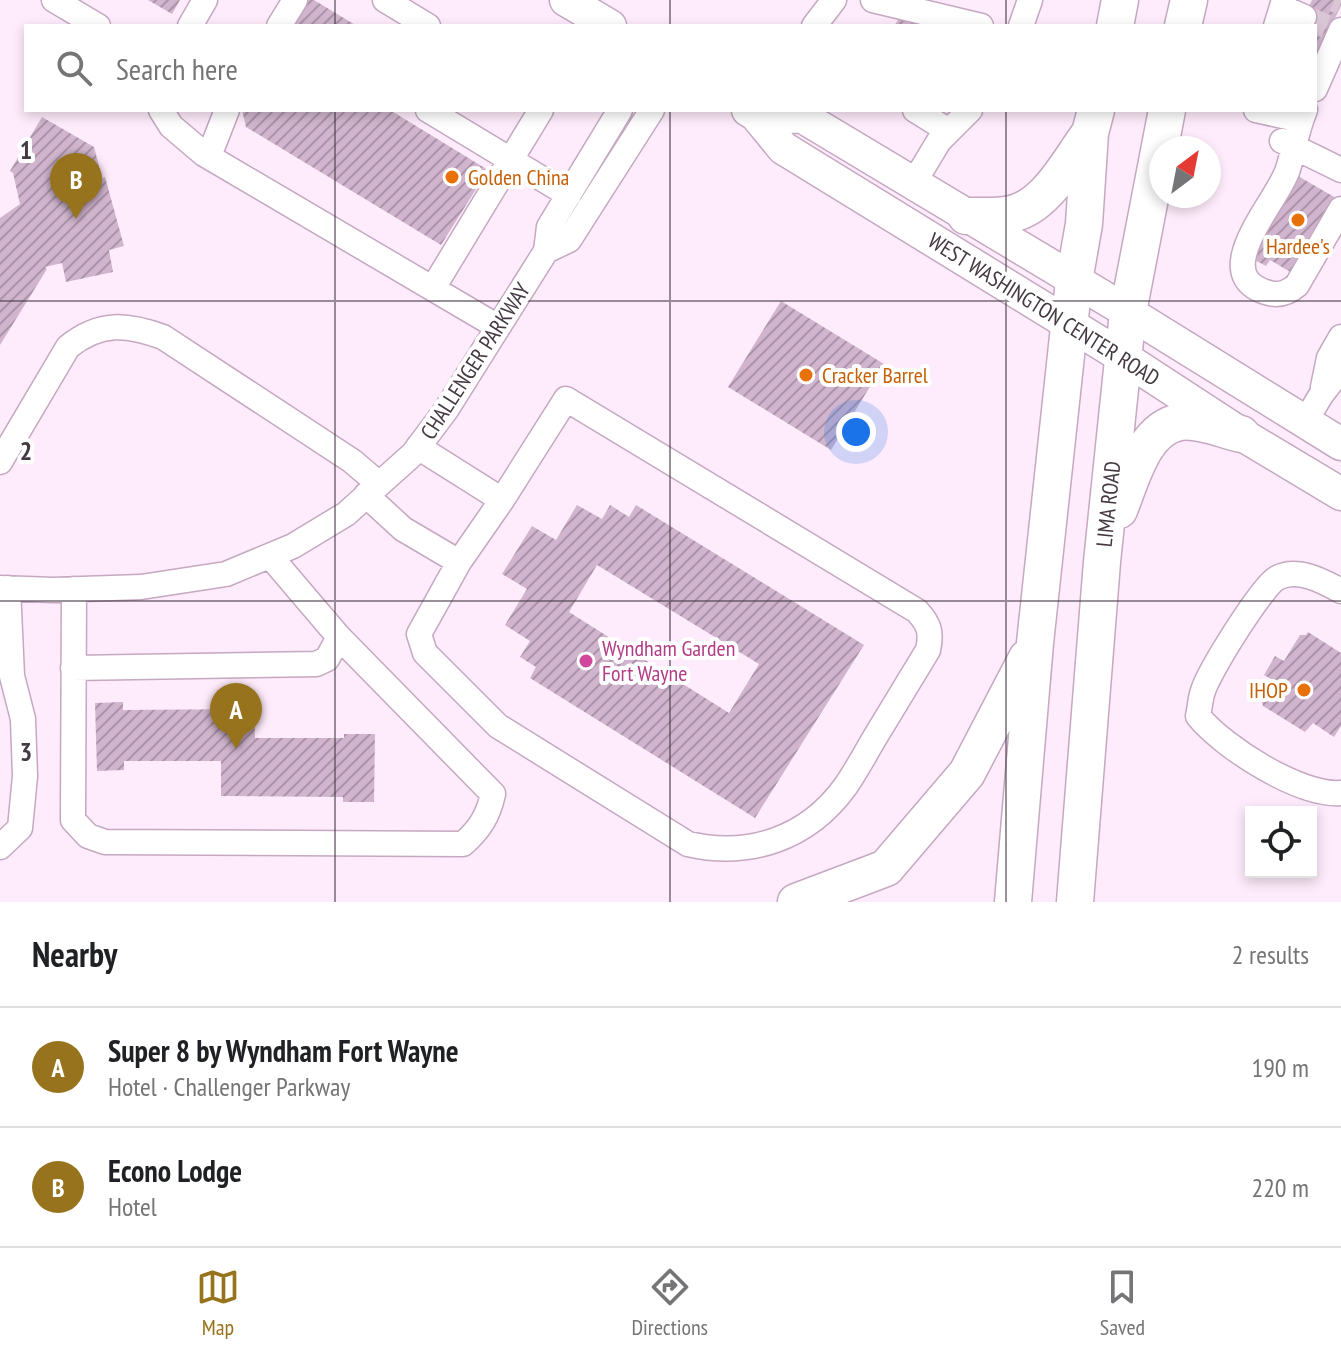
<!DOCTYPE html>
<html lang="en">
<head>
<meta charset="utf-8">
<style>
	body { margin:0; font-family:"PT Sans Narrow",sans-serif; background:#f6f6f6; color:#202124 }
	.controls { position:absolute; right:24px; bottom:24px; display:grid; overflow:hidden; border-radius:0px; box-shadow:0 4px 12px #0003 }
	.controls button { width:72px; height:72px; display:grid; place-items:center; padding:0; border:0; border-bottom:2px solid #e0e0e0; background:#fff; color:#202124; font:40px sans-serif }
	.compass { position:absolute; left:1149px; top:136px; width:72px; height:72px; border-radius:50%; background:#fff; box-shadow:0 4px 12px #0003; rotate:32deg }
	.you { position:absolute; left:856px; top:432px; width:28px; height:28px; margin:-20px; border:6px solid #fff; border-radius:50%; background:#1a73e8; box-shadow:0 0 0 12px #1a73e833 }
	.badge { display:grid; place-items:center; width:52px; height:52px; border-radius:50%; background:#97731d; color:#fff; font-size:26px; font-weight:700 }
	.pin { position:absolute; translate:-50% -66px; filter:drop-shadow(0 2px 4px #0008) }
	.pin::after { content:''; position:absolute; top:42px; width:28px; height:24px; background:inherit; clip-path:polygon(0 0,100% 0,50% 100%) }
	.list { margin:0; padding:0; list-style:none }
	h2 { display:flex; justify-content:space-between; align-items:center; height:104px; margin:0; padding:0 32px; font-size:34px }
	h2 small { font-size:26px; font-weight:400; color:#757577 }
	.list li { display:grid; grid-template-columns:52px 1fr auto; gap:24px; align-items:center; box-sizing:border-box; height:120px; padding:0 32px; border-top:2px solid #e0e0e0 }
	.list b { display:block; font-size:30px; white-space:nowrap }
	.list p { margin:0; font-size:26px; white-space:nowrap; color:#757577 }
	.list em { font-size:26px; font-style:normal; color:#757577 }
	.icon { flex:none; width:44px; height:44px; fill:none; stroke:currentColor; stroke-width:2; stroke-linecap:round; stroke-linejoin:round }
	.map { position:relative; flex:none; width:1341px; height:902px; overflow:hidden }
	.search { position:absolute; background:#fff; box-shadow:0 4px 12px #0003; left:24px; right:24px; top:24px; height:88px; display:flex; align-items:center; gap:20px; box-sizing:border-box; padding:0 28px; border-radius:0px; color:#757577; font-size:30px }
	.sheet { height:344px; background:#fff }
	nav { display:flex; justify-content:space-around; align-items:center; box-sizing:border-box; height:112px; border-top:2px solid #e0e0e0; background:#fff; font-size:22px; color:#757577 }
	nav a { display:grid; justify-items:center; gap:4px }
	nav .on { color:#97731d }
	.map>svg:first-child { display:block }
	.building { fill:url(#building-hatch); fill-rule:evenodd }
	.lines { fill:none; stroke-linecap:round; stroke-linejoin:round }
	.minor-tunnel { stroke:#d9c7d6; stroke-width:24; stroke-dasharray:24 12; stroke-linecap:butt }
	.minor-casing { stroke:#c5a8c1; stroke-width:27 }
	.major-casing { stroke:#c5a8c1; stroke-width:35 }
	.highway-casing { stroke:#c5a8c1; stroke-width:39 }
	.minor { stroke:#fff; stroke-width:24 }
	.major { stroke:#fff; stroke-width:32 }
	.highway { stroke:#fff; stroke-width:36 }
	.grid { fill:none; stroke:#443943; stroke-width:2; stroke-opacity:0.55 }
	.food-dot { fill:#e8710a; stroke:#fff; stroke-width:3 }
	.hotel-dot { fill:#d1479c; stroke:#fff; stroke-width:3 }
	.labels { text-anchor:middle; stroke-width:8; stroke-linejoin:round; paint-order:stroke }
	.food-label { font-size:22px; fill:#c56008; stroke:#fff; text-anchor:start }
	.street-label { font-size:22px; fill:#443943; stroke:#fff }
	.hotel-label { font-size:22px; fill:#b23c85; stroke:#fff; text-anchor:start }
	.grid-label { font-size:26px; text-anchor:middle; font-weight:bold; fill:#443943; stroke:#fff; stroke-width:8; stroke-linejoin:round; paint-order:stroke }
</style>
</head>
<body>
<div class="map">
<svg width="1341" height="902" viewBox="0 0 1341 902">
	<defs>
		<pattern id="building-hatch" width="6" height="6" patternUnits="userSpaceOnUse" patternTransform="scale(2)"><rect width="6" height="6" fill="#d1b5ce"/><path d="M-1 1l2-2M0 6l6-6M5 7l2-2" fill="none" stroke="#ab94a9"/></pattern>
	</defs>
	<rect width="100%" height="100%" fill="#feebfb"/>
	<!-- building -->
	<path class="building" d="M148 0H180L172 14Z
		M308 0H314L357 26H291Z
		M1312 0H1341V6L1315 59V26H1299Z
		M900 17 931 26H894Z
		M242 110H390L488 170 441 245 246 127Z
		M42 117 94 147 102 178 105 177 124 246 109 250 113 272 66 282 62 263 45 267 47 269 0 345V218L20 204 13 173 10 171Z
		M1298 176 1336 198 1292 273 1270 260 1266 266 1253 259 1254 251 1290 192Z
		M781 301 884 364 831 450 728 387Z
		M577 505 602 519 610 505 629 517 636 505 864 645 755 818 530 678 536 667 520 657 530 641 505 625 527 589 502 574 532 526 556 540ZM597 565 759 664 729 713 569 612Z
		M1308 632 1341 653V726L1334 737 1313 723 1305 732 1263 706 1262 702 1273 680 1264 675 1275 656 1284 661 1300 635H1306Z
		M123 702V710L254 709 255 738H344V734H375L374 802H343V797L221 796V761H124V770L97 771 95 703Z"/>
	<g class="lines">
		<!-- minor-tunnel -->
		<path class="minor-tunnel" d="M1335 0 1341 3
			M1304 17 1330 28"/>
		<!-- minor casing -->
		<g class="minor-casing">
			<path id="minor" d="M54 0 98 26
				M385 0 428 26
				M873 0 981 26
				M1282 7 1304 17
				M190 26 205 0
				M279 26 295 0
				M814 26 834 0
				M1021 26 1030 0
				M1276 26 1284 0
				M1315 89 1341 30
				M161 110 171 126 204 154 498 327
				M428 110 569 195
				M915 110 949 131
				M1256 110 1301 120
				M1305 110C1297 129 1294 149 1288 169 1279 200 1204 276 1269 293 1281 296 1289 292 1297 285L1341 209
				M1282 141 1341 170
				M209 156 227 110
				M913 184 939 141 970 110
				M546 251 569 240 652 110
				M433 288 541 110
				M1323 387 1329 358 1341 337
				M1305 422 1321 395 1341 369
				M0 462 68 347C100 321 127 324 163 337L352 461 379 484
				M366 495 403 529 459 562 419 634 425 653 498 726 688 844C749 858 807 839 845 787 857 770 866 752 877 734 894 706 911 678 928 650 932 632 929 624 917 611L566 399 502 500 418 447
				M459 562 502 500
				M0 588 53 590 141 587 226 574 293 546 346 514 413 454 446 410 546 251 549 227 620 110
				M74 589 73 820 88 836 105 842 463 844C480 829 488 816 493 794L339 637 270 556
				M1341 591C1323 581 1297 567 1277 578 1262 586 1208 673 1203 691 1200 699 1200 708 1198 716 1224 748 1300 796 1341 793
				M73 668 316 664 327 659 339 637
				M0 847 20 828 25 776 23 719 12 676 8 588"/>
		</g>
		<!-- major casing -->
		<g class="major-casing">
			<path id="major" d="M566 0 610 26
				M748 110 756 115 783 148 1123 357 1241 434 1341 494
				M756 115 803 117 1128 312 1341 444"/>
		</g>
		<!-- highway casing -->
		<g class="highway-casing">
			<path id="highway" d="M1115 26 1120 0
				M1183 26 1189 0
				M966 216C981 216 997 217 1011 214 1047 207 1070 159 1090 133
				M1119 510C1131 481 1143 428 1180 422 1199 419 1223 430 1241 434
				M796 902 886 868 967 773 1027 658
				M1013 902 1035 643 1074 281 1084 224 1090 133 1096 110
				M1075 902 1102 562 1128 312 1167 110"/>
		</g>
		<!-- minor -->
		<use href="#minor" class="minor"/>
		<!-- major -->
		<use href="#major" class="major"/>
		<!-- highway -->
		<use href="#highway" class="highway"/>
	</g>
	<!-- grid -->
	<path class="grid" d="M335 0V26M670 0V26M1006 0V26M335 110V902M670 110V902M1006 110V902M0 301H1341M0 601H1341"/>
	<!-- markers -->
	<g class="food-dot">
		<circle cx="452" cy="177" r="8"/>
		<circle cx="1298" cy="220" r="8"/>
		<circle cx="806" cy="375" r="8"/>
		<circle cx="1304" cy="690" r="8"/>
	</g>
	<circle class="hotel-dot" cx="586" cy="661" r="8"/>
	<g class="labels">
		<!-- food labels -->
		<g class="food-label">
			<text x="468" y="185">Golden China</text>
			<text x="1298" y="254" text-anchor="middle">Hardee's</text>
			<text x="822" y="383">Cracker Barrel</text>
			<text x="1288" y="698" text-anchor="end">IHOP</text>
		</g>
		<!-- street labels -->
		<g class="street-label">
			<text transform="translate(1044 309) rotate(32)" y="8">WEST WASHINGTON CENTER ROAD</text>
			<text transform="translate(475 361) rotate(-57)" y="8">CHALLENGER PARKWAY</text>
			<text transform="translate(1108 504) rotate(-84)" y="8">LIMA ROAD</text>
		</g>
		<!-- hotel labels -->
		<g class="hotel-label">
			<text x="602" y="656">Wyndham Garden<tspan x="602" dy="25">Fort Wayne</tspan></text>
		</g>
	</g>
	<g class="grid-label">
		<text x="26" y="159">1</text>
		<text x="26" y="460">2</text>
		<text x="26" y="761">3</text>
	</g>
</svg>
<div class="controls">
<button><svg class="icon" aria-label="locate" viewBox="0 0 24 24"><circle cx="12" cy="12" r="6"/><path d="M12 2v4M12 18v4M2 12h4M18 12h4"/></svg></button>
</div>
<svg class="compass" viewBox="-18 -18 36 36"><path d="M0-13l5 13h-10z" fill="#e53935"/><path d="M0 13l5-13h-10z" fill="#757577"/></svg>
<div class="you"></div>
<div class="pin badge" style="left:236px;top:749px">A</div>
<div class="pin badge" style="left:76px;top:219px">B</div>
<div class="search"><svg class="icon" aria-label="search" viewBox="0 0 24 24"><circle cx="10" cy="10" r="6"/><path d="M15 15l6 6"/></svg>Search here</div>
</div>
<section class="sheet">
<h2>Nearby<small>2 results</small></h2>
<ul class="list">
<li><span class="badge">A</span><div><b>Super 8 by Wyndham Fort Wayne</b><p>Hotel · Challenger Parkway</p></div><em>190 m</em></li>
<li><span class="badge">B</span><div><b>Econo Lodge</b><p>Hotel</p></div><em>220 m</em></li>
</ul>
</section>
<nav>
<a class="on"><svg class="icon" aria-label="map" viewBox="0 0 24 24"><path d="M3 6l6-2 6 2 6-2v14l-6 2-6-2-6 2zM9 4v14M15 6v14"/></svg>Map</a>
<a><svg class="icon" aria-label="directions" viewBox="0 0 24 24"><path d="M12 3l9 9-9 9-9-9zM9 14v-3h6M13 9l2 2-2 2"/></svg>Directions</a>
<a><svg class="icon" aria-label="saved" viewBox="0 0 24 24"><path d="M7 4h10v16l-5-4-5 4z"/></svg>Saved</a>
</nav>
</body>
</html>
